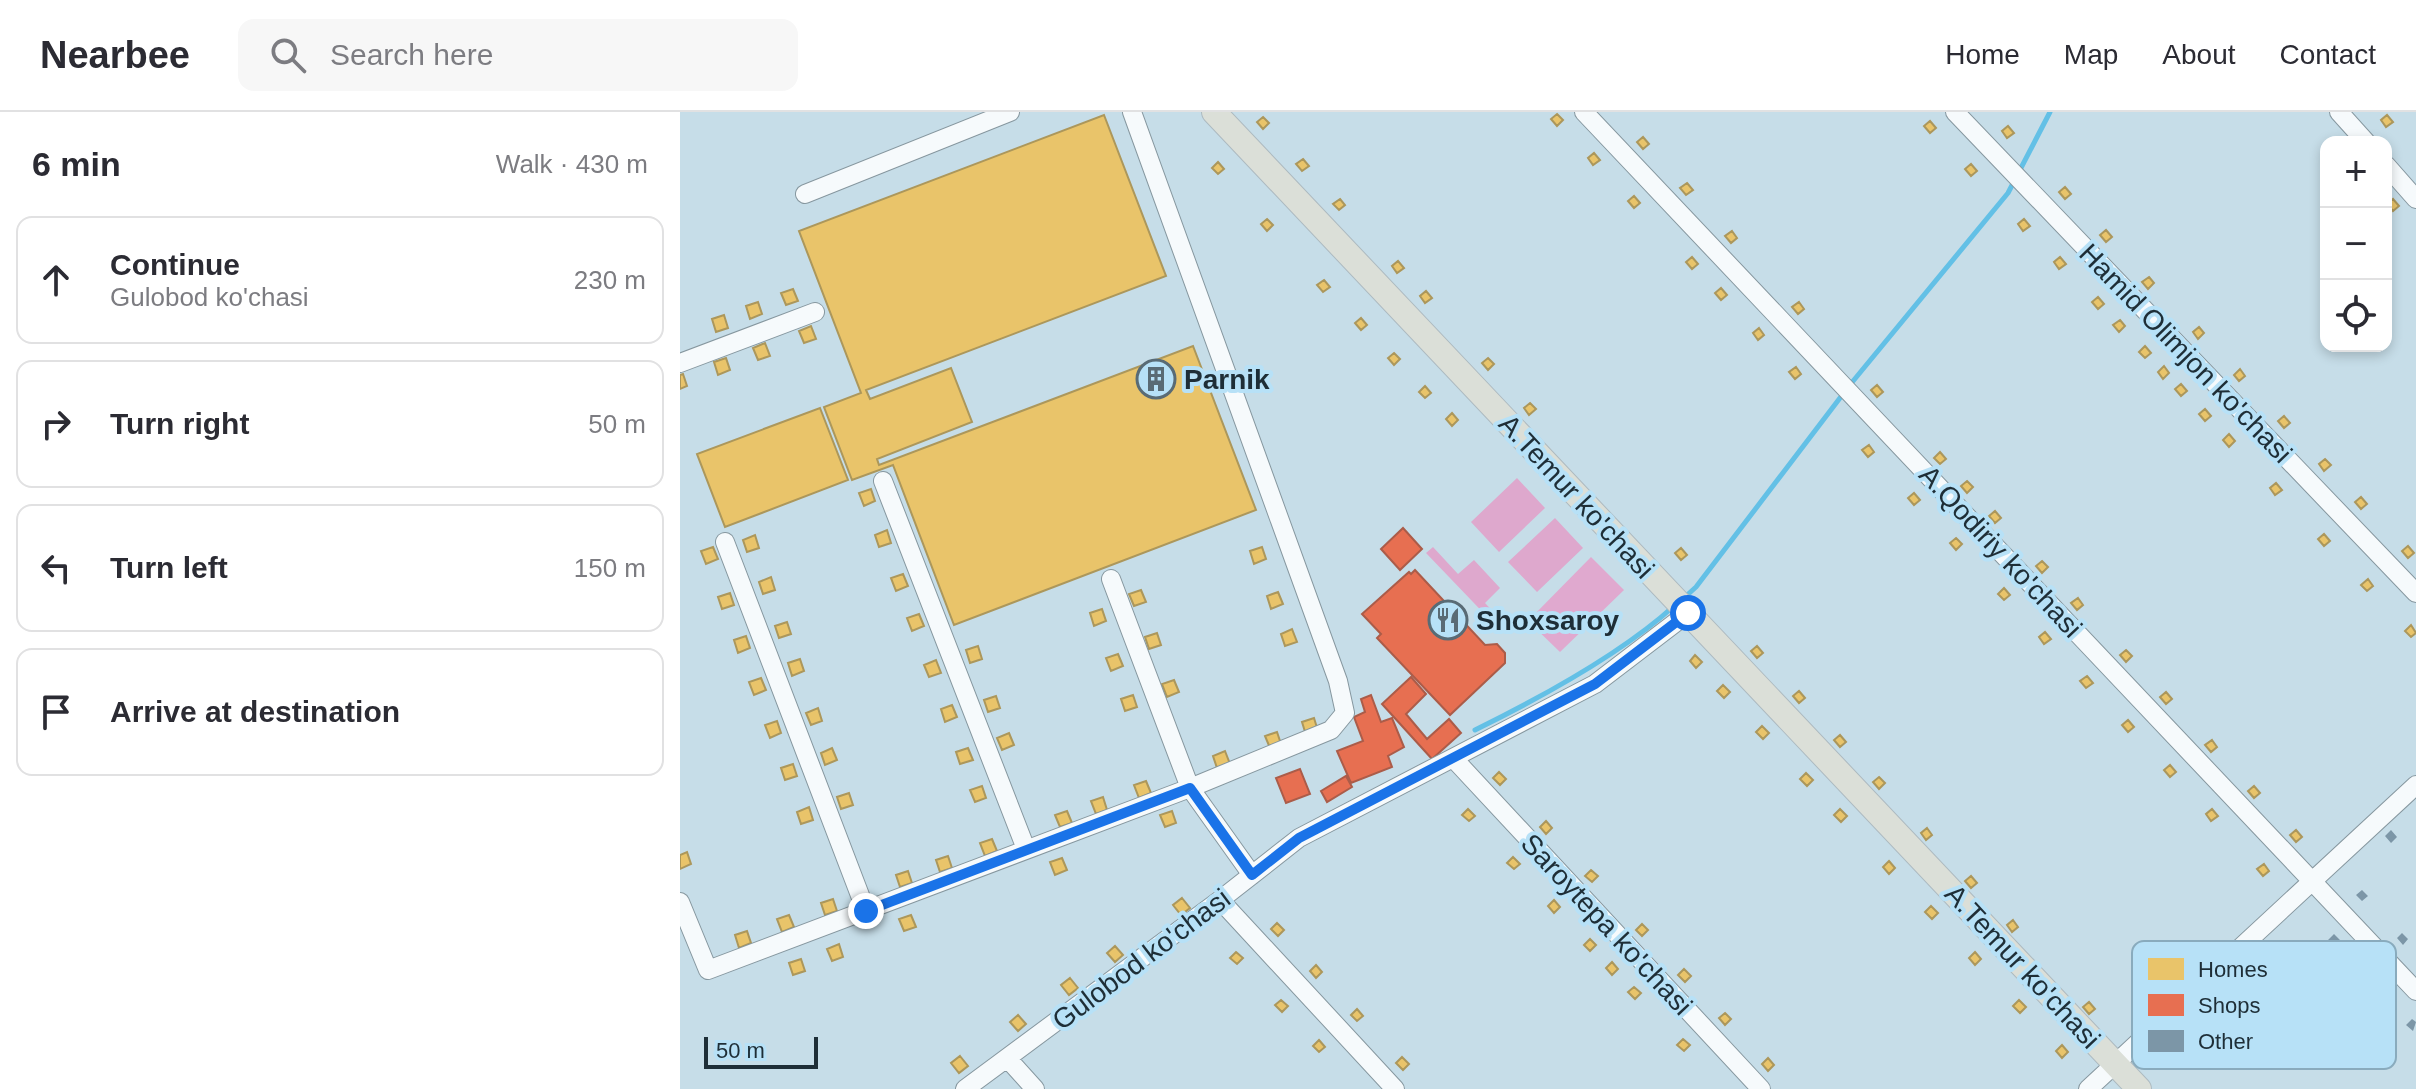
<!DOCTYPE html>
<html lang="en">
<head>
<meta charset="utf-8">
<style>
	body { margin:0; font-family:Arial,sans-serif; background:#f7f7f7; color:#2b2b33 }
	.controls { position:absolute; right:24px; top:24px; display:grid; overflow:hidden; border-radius:16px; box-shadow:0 4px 12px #0003 }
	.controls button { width:72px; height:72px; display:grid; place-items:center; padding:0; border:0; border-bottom:2px solid #e1e1e2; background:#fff; color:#2b2b33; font:40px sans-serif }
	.scale { position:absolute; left:24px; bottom:20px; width:114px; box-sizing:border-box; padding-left:8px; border:4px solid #1e2e37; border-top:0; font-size:22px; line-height:28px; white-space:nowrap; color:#1e2e37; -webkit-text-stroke:6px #b7e1f7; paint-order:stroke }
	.stop { position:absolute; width:24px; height:24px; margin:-18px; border:6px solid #1a73e8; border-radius:50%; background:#fff }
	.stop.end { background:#1a73e8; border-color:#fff; box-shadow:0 2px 8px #0008 }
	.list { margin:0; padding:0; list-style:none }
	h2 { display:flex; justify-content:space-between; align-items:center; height:104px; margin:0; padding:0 32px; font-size:34px }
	h2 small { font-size:26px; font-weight:400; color:#7c7c81 }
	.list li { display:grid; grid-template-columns:52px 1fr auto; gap:24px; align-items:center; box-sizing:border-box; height:128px; margin:0 16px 16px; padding:0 16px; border:2px solid #e1e1e2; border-radius:16px }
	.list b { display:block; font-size:30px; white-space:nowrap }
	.list p { margin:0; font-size:26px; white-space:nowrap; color:#7c7c81 }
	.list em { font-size:26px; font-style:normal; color:#7c7c81 }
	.icon { flex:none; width:44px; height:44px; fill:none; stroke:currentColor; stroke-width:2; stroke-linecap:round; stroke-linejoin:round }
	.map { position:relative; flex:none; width:1736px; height:977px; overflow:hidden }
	header { display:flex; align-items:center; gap:48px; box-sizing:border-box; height:112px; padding:0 40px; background:#fff; border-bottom:2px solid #e1e1e2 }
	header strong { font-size:38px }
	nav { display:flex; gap:44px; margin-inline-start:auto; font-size:28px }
	.search { width:560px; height:72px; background:#f7f7f7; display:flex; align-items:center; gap:20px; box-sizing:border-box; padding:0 28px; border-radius:16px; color:#7c7c81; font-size:30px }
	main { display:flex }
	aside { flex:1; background:#fff }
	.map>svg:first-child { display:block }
	.green { fill:#dea8cd }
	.forest { fill:#e0a9cf }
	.homes { fill:#e9c46a; stroke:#ac975b; stroke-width:2 }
	.shops { fill:#e76f51; stroke:#ab5c49; stroke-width:2 }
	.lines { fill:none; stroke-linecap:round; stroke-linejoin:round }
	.stream { stroke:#63c0e6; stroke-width:5 }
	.building { fill:#7c96a7 }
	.minor-casing { stroke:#86979f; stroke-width:20 }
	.major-casing { stroke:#adbac0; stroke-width:26 }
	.minor { stroke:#f6fafc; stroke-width:18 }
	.major { stroke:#dbdfd8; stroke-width:24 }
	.route { stroke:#1a73e8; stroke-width:10 }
	.labels { text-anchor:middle; stroke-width:8; stroke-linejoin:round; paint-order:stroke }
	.street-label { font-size:28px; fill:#1e2e37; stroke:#b7e1f7 }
	.poi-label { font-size:28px; font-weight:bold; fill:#1e2e37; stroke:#b7e1f7; text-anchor:start }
	.key { fill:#b7e1f7; stroke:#89abbd; stroke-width:2 }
	.key-label { font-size:22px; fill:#1e2e37 }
</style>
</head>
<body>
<header>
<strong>Nearbee</strong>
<div class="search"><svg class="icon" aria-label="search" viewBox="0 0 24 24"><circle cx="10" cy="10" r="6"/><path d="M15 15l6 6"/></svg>Search here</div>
<nav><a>Home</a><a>Map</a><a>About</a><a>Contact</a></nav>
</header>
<main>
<aside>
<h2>6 min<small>Walk · 430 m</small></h2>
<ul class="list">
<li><svg class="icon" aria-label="ahead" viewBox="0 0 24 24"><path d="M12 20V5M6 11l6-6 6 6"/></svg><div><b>Continue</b><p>Gulobod ko'chasi</p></div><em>230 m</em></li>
<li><svg class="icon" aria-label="right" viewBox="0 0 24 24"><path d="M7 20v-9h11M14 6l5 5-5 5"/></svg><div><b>Turn right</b></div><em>50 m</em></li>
<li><svg class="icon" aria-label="left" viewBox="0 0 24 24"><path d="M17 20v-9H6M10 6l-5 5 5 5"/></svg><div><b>Turn left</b></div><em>150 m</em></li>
<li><svg class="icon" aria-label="arrive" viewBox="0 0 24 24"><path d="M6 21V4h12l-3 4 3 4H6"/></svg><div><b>Arrive at destination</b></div></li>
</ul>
</aside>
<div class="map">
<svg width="1736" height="977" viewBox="0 0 1736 977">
	<rect width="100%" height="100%" fill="#c6dde8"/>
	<!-- green -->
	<path class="green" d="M837 366 865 396 819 440 791 410Z
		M875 406 903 436 857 480 828 450Z
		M753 435 778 462 794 448 820 476 805 491 821 508 816 514 746 441Z"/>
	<!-- forest -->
	<path class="forest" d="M911 445 944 478 880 540 848 509Z"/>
	<!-- homes -->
	<path class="homes" d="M877 2 883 8 877 14 871 7Z
		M424 3 486 164 186 278 190 287 271 256 292 310 197 347 199 353 513 234 576 398 274 513 213 353 172 368 144 295 181 281 119 119Z
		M1707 3 1713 10 1706 15 1701 8Z
		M583 5 589 11 583 17 577 10Z
		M1250 9 1256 16 1250 21 1244 14Z
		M1328 14 1334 21 1327 26 1322 19Z
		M963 25 969 32 963 37 957 30Z
		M914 41 920 48 913 53 908 46Z
		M623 47 629 54 622 59 616 52Z
		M538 50 544 57 538 62 532 56Z
		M1291 52 1297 59 1291 64 1285 57Z
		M1007 71 1013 78 1006 83 1000 76Z
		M1385 75 1391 82 1385 87 1379 80Z
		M954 84 960 91 954 96 948 89Z
		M660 87 665 93 659 98 653 92Z
		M1713 87 1719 94 1713 99 1707 92Z
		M587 107 593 113 587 119 581 112Z
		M1344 107 1350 114 1343 119 1338 112Z
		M1426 118 1432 125 1426 130 1420 123Z
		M1052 119 1057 126 1051 131 1045 124Z
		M1012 145 1018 152 1012 157 1006 150Z
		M1380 145 1386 152 1379 157 1374 150Z
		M718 149 724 156 717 161 712 154Z
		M1469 165 1474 171 1468 177 1462 170Z
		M644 168 650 175 643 180 637 173Z
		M1041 176 1047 183 1041 188 1035 181Z
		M113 177 118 189 106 193 101 181Z
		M746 179 752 186 745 191 740 184Z
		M1418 185 1424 192 1418 197 1412 190Z
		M78 190 82 202 70 207 66 194Z
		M1119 190 1124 197 1118 202 1112 195Z
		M44 203 48 216 36 220 32 207Z
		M681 206 687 213 681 218 675 211Z
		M1440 208 1445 214 1439 220 1433 213Z
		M131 214 136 227 124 231 119 219Z
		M1519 215 1524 221 1518 227 1513 220Z
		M1079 216 1084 223 1078 228 1073 221Z
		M85 231 90 244 78 248 73 236Z
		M1465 234 1471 241 1465 246 1459 240Z
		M714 241 720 247 714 253 708 246Z
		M46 246 50 258 38 263 34 250Z
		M808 246 814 252 808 258 802 251Z
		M1484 254 1489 261 1483 267 1478 260Z
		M1116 255 1121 262 1115 267 1109 260Z
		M1560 257 1565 264 1559 269 1554 263Z
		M3 262 7 274 0 277V263Z
		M1501 272 1507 279 1501 284 1495 277Z
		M1197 273 1203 280 1197 285 1191 278Z
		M745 274 751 281 745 286 739 280Z
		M850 291 856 297 849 303 844 296Z
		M140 296 168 368 45 415 17 342Z
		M1525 297 1531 304 1525 309 1519 302Z
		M772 301 778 308 772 314 766 307Z
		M1604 304 1610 311 1604 316 1598 309Z
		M1549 322 1555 329 1549 335 1543 328Z
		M1189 333 1194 340 1188 345 1182 338Z
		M1260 340 1266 347 1260 352 1254 346Z
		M1645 347 1651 353 1644 359 1639 352Z
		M1287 369 1293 375 1287 381 1281 374Z
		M1596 371 1602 378 1595 383 1590 376Z
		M191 377 195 389 184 394 179 381Z
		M1234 381 1240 388 1234 393 1228 386Z
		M1681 385 1687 392 1681 397 1675 390Z
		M1315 399 1321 406 1315 411 1309 404Z
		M207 418 211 431 199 435 195 423Z
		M1644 422 1650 429 1644 434 1638 427Z
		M75 423 79 436 67 440 63 428Z
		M1276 426 1282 432 1276 438 1270 431Z
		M1728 434 1734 441 1728 446 1722 439Z
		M33 435 38 447 26 452 21 439Z
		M582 435 586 447 574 452 570 439Z
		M1001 436 1007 443 1001 448 995 441Z
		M1362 449 1368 455 1362 461 1356 454Z
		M223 462 228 474 216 479 211 466Z
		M91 465 95 478 83 482 79 470Z
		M1688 467 1693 474 1687 479 1681 473Z
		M1324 476 1330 483 1324 488 1318 482Z
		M461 478 466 490 454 494 449 482Z
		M598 480 603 492 591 497 587 484Z
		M50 481 54 493 42 497 38 485Z
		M1398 486 1403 493 1397 498 1391 491Z
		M422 497 426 509 414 514 410 501Z
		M239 502 244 514 232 519 227 506Z
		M107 510 111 522 99 526 95 514Z
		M1731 513 1736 521 1731 525 1725 519Z
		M612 517 617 530 605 534 601 522Z
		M1365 520 1371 527 1364 532 1359 525Z
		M477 521 481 533 469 537 465 525Z
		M66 524 70 536 58 541 54 528Z
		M298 534 302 547 290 551 286 538Z
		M1077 534 1083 541 1077 546 1071 539Z
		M1446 538 1452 544 1446 550 1440 543Z
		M438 542 443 554 431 559 426 546Z
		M1015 543 1022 550 1016 556 1010 549Z
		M120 547 124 559 112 564 108 551Z
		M256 548 261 561 249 565 244 553Z
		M1407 564 1413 571 1406 576 1400 569Z
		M81 566 86 578 74 583 69 570Z
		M494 568 499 580 487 585 482 572Z
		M1043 573 1050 580 1044 586 1037 579Z
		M1119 579 1125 586 1119 591 1113 584Z
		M1486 580 1492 587 1486 592 1480 585Z
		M453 583 457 595 445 599 441 587Z
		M316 584 320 596 308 600 304 588Z
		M272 593 277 605 265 610 261 597Z
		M138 596 142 609 131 613 126 601Z
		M634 606 638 619 626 623 622 610Z
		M1448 608 1454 615 1448 620 1442 613Z
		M97 609 101 621 90 626 85 613Z
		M1082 614 1089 621 1083 627 1076 620Z
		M597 620 601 632 590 636 585 624Z
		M329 621 334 633 322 638 317 626Z
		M1160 623 1166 630 1160 635 1154 628Z
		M1532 628 1537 635 1531 640 1525 633Z
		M152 636 157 648 145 653 141 641Z
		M288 636 293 648 280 652 276 640Z
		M545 639 550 652 537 656 533 644Z
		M113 652 117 664 105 668 101 656Z
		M1490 653 1496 660 1490 665 1484 658Z
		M819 660 826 667 820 673 813 666Z
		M1126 661 1133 668 1127 674 1120 667Z
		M1199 665 1205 671 1199 677 1193 670Z
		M466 669 471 681 459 686 454 673Z
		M302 674 306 686 295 690 290 678Z
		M1574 674 1580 681 1574 686 1568 679Z
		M169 681 173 693 161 697 157 685Z
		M423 685 427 698 416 702 411 689Z
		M129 695 133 708 121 712 117 700Z
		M788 697 795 704 789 709 782 703Z
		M1160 697 1167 704 1161 710 1154 703Z
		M1532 697 1538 704 1531 709 1526 702Z
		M387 699 392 711 380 715 375 703Z
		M492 699 496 711 485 715 480 703Z
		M866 709 872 716 866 722 860 715Z
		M1247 716 1252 723 1246 728 1241 721Z
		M1616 718 1622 725 1616 730 1610 723Z
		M312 727 317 739 305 744 300 731Z
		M7 740 11 752 0 757V743Z
		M268 744 272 756 260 760 256 748Z
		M833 745 840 752 834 757 827 751Z
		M382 746 387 758 375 763 370 750Z
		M1209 749 1215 756 1209 762 1203 755Z
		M1584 752 1589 759 1583 764 1577 757Z
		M911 758 918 764 912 770 905 764Z
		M228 759 232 771 220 775 216 763Z
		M1291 764 1297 771 1291 776 1285 769Z
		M502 786 510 796 501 803 493 793Z
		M153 787 157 799 145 803 141 791Z
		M874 788 880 795 874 801 868 794Z
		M1251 794 1258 801 1252 807 1245 800Z
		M109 803 114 815 102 820 97 807Z
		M231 803 236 815 224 819 219 807Z
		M1333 808 1338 815 1332 820 1327 813Z
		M597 811 604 818 598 824 591 817Z
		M962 812 968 818 962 824 956 818Z
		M67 819 71 831 59 836 55 823Z
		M910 827 916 833 910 839 904 833Z
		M159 832 163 845 152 849 147 837Z
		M435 834 443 843 435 850 427 841Z
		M556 840 563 846 557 852 550 846Z
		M1295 840 1301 847 1295 853 1289 846Z
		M121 847 125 859 113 863 109 851Z
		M932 850 938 857 932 863 926 856Z
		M636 853 642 860 636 866 630 859Z
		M1004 857 1011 864 1005 870 998 863Z
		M390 866 398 876 389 883 381 873Z
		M954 875 961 881 955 887 948 880Z
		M601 888 608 894 602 900 595 893Z
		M1339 888 1346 895 1340 901 1333 894Z
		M1409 890 1415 897 1409 902 1403 895Z
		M677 897 683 904 677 909 671 903Z
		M1045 901 1051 907 1045 913 1039 906Z
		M338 903 346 912 338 919 330 910Z
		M1003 927 1010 933 1004 939 997 933Z
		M639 928 645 935 639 940 633 934Z
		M1382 933 1388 940 1382 946 1376 939Z
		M280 944 288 954 279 961 271 951Z
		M722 945 729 952 723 958 716 951Z
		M1088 946 1094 953 1088 959 1082 952Z"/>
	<!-- shops -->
	<path class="shops" d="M723 416 742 437 720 458 701 437Z
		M735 458 805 533 817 532 825 541V551L770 603 697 526 701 522 682 502 729 460 731 462Z
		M731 565 746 582 726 602 747 627 769 607 781 621 752 647 702 592Z
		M691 583 701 610 712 606 724 635 708 644 712 655 671 671 657 639 683 629 674 605 685 600 681 587Z
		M620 657 630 682 606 691 596 666Z
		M666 664 672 675 647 690 641 679Z"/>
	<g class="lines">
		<!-- stream -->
		<path class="stream" d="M1169 274 1328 81 1370 0
			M1005 485 1016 475 1163 282
			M795 618C860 586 940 543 994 494"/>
	</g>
	<!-- building -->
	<path class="building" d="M1711 718 1717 725 1711 731 1705 724Z
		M1682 778 1688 784 1682 789 1676 783Z
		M1722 821 1728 827 1723 833 1717 826Z
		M1654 822 1661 829 1655 835 1648 828Z
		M1732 907 1736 910 1733 919 1726 913Z"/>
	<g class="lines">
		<!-- minor casing -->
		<g class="minor-casing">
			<path id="minor" d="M904 0 1736 879
				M1275 0 1736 481
				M1659 0 1686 30
				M1706 53 1736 87
				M125 82 330 0
				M0 251 135 200
				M203 369 346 737
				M45 430 186 799
				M431 467 510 676 572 763
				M774 647 1081 977
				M540 788 715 977
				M0 790 28 858 510 676 651 618 665 601 658 569 452 0
				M328 947 355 977
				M285 977 540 788 619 726 915 572 1008 501
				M1408 977 1736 673"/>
		</g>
		<!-- major casing -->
		<g class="major-casing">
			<path id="major" d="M534 0 1459 977"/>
		</g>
		<!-- minor -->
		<use href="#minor" class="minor"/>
		<!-- major -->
		<use href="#major" class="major"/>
	</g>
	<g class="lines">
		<!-- route -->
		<path class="route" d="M186 799 510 676 572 763 619 726 915 572 1008 501"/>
	</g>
	<!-- icons -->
	<defs>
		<g id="building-ring" transform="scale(2)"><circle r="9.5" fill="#b7e1f7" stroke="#596b75" stroke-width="1.5"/><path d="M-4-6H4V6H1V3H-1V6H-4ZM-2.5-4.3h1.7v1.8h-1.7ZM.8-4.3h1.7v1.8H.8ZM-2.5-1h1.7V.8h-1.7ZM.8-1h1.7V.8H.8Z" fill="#596b75"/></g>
		<g id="restaurant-ring" transform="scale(2)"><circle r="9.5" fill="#b7e1f7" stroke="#596b75" stroke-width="1.5"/><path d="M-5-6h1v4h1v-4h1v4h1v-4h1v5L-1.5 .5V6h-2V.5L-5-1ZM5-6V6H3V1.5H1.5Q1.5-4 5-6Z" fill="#596b75"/></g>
	</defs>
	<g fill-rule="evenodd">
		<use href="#building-ring" x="476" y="267"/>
		<use href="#restaurant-ring" x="768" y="508"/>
	</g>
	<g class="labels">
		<!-- street labels -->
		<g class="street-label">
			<text transform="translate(1506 241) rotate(46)" y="10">Hamid Olimjon ko'chasi</text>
			<text transform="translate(897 384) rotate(47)" y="10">A.Temur ko'chasi</text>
			<text transform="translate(1321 439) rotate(47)" y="10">A.Qodiriy ko'chasi</text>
			<text transform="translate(927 812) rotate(47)" y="10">Saroytepa ko'chasi</text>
			<text transform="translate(461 847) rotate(-37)" y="10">Gulobod ko'chasi</text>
			<text transform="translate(1343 854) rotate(47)" y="10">A.Temur ko'chasi</text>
		</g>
		<!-- poi labels -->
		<g class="poi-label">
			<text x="504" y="277">Parnik</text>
			<text x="796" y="518">Shoxsaroy</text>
		</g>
	</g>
	<!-- legend -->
	<rect x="1452" y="829" width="264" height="128" rx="12" class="key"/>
	<rect x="1468" y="846" width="36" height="22" fill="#e9c46a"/>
	<rect x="1468" y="882" width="36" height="22" fill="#e76f51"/>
	<rect x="1468" y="918" width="36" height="22" fill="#7c96a7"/>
	<g class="key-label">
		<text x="1518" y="865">Homes</text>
		<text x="1518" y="901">Shops</text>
		<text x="1518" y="937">Other</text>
	</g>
</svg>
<div class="controls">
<button>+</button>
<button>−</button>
<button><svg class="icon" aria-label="locate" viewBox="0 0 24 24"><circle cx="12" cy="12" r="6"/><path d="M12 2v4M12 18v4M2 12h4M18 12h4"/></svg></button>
</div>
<div class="scale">50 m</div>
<div class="stop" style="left:1008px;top:501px"></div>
<div class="stop end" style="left:186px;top:799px"></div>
</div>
</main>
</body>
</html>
